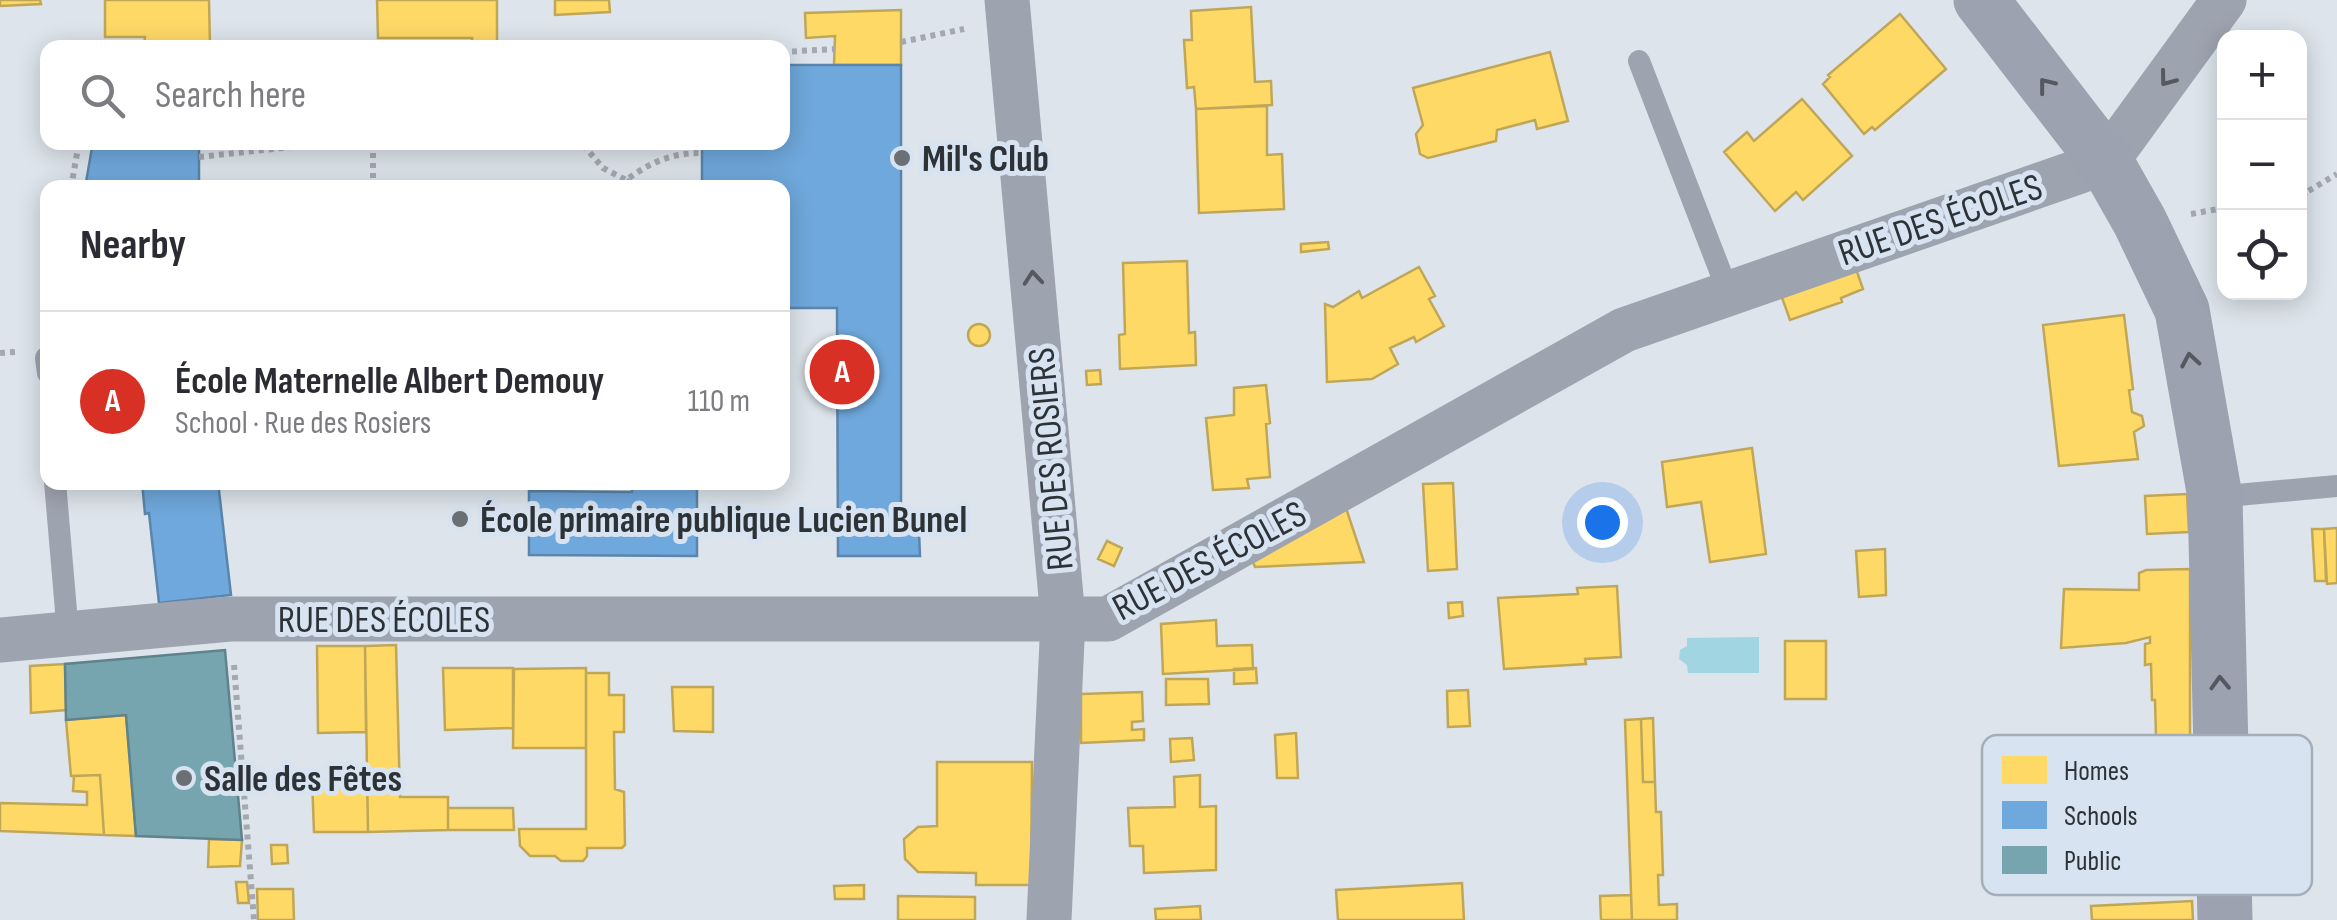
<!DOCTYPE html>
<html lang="en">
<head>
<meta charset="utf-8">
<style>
	body { margin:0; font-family:"Sofia Sans Condensed",sans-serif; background:#f7f7f7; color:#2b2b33 }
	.controls { position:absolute; right:30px; top:30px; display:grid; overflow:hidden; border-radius:20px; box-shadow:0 5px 25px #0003 }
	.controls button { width:90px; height:90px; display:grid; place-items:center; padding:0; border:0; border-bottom:2px solid #e1e1e2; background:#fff; color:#2b2b33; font:50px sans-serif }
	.you { position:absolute; left:1602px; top:522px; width:35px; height:35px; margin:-25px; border:8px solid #fff; border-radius:50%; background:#1a73e8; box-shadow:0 0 0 15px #1a73e833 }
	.badge { display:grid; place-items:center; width:65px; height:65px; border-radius:50%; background:#d93025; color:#fff; font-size:32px; font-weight:700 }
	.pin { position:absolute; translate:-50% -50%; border:5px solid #fff; box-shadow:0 2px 10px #0006 }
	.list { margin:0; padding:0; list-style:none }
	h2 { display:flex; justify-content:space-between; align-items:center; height:130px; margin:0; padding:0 40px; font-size:42px }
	h2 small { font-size:32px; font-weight:400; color:#7c7c81 }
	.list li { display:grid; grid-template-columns:65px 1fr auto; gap:30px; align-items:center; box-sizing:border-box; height:180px; padding:0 40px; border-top:2px solid #e1e1e2 }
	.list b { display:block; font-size:38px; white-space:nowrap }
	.list p { margin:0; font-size:32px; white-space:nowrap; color:#7c7c81 }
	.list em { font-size:32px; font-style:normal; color:#7c7c81 }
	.icon { flex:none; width:55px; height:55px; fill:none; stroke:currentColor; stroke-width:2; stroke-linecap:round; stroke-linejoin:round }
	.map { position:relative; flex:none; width:2337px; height:920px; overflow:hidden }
	.search { position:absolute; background:#fff; box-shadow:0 5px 25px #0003; left:40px; top:40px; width:750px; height:110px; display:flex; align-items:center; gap:25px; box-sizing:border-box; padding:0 35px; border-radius:20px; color:#7c7c81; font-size:38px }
	.panel { position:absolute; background:#fff; box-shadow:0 5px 25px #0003; left:40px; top:180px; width:750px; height:310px; border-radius:20px }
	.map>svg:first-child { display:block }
	.water { fill:#a2d5e2 }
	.homes { fill:#ffd966; stroke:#c0a758; stroke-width:2.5 }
	.schools { fill:#6fa8dc; stroke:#5b85aa; stroke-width:2.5 }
	.public { fill:#76a5af; stroke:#60828b; stroke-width:2.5 }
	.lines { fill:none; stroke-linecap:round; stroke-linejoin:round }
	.path { stroke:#a4a8b1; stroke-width:6; stroke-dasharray:5 5; stroke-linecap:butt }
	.lane { stroke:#9ea3b0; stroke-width:22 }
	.street { stroke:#9ea3b0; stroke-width:45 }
	.secondary { stroke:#9ca2af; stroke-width:55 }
	.oneway { stroke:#555a61 }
	.oneway2 { stroke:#545961 }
	.poi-dot { fill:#6b7076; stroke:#d7e3f1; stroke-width:4 }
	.labels { text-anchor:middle; stroke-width:10; stroke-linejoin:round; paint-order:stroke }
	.poi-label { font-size:38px; font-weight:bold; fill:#2d3237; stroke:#d7e3f1; text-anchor:start }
	.street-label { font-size:38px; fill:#2d3237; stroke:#d7e3f1 }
	.key { fill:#d7e3f1; stroke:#a4aeb9; stroke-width:2.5 }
	.key-label { font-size:28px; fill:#2d3237 }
</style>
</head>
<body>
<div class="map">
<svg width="2337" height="920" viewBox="0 0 2337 920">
	<rect width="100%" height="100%" fill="#dde4eb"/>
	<!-- water -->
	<path class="water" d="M1759 637V673H1688L1687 665 1679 659 1680 650 1687 646V638Z"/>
	<!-- homes -->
	<path class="homes" d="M0 0H40L41 4 0 6Z
		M105 0H209L210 46 144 47 145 37H105Z
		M377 0H497V45H472V38H378Z
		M555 0H609L610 12 555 15Z
		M1251 7 1255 82 1271 81 1272 105 1196 109 1194 87 1187 88 1184 40H1192L1191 11Z
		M901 10V65H834L835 36 806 38 805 13Z
		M1900 14 1946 69 1875 130 1872 127 1864 134 1823 84 1830 77 1828 75Z
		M1550 52 1568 121 1537 129 1535 120 1497 130 1496 141 1428 158 1420 154 1416 134 1423 125 1413 88Z
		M1802 99 1852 156 1803 200 1796 192 1775 211 1724 152 1747 132 1754 141Z
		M1267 106V155L1282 154 1284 209 1199 213 1196 109Z
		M1328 242 1329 249 1301 252V244Z
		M1187 261 1189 333 1195 332 1196 365 1120 369 1119 335 1125 334 1123 263Z
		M1855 266 1863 289 1841 298 1842 302 1790 320 1780 292Z
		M1419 267 1435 296 1429 299 1444 326 1416 342 1414 337 1390 348 1398 364 1372 379 1327 382 1325 304 1333 307 1359 291 1362 298Z
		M2124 315 2133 389 2129 390 2132 412 2142 416 2144 426 2134 432 2138 459 2059 466 2043 325Z
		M968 335a11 11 0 1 1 22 0a11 11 0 1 1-22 0Z
		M1100 370 1101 384 1087 385 1086 371Z
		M1266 385 1270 423 1266 424 1270 477 1247 479 1249 488 1213 490 1206 418 1234 415V388Z
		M1752 448 1766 554 1710 562 1701 502 1667 507 1662 462Z
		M1453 483 1457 569 1428 571 1423 484Z
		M2187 494 2189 532 2147 534 2145 496Z
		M1346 508 1364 562 1255 567 1253 562Z
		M2337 528V583L2327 584 2324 529Z
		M2312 529H2324L2326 581H2315Z
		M1107 541 1122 548 1114 566 1098 559Z
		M1885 549 1886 595 1859 597 1856 551Z
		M2190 569V770L2157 773 2155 700H2152L2151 664 2145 665V644L2150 643V637L2126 643 2061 648 2064 589 2139 590V573L2146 570Z
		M1617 586 1621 657 1585 659 1586 664 1504 669 1498 598 1578 594 1577 588Z
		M1462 602 1463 616 1449 618 1448 603Z
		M1216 620 1217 646 1252 645 1253 669 1163 674 1161 624Z
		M1785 641H1826V699H1785Z
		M396 645 400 797H448V830L368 832 365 646Z
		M317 646H365L366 732 318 733Z
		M65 664 66 710 31 713 30 666Z
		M443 668H513V728L445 730Z
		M586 668V748H513L514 669Z
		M1256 668 1257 683 1234 684V669Z
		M586 673H609V695H624V732H614L615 789 624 792 625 845 622 848H587V856L583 861H561L555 856H530L520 846 519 829H586Z
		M1166 679H1208L1209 704 1166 705Z
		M672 687H713V732L674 731Z
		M1468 690 1470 726 1448 727 1447 691Z
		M1142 692 1143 721 1132 722V730L1144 729V740L1081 743V694Z
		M126 715 136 836 104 835 100 775 71 776 66 720Z
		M1653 718 1655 782H1643L1641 719Z
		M1641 719 1643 782H1655L1656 812H1661L1663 875H1658L1659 905 1677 904V920H1632L1625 720Z
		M1296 733 1298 778H1277L1275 735Z
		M1192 738 1194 760 1171 762 1170 739Z
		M937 762H1032L1031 885H976V873L918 872 905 859 904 839 918 827 937 826Z
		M100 775 104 835 0 831V803L87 805V792L73 791 74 776Z
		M1200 775V807L1216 806V870L1144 873 1143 846H1130L1128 808 1175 807 1174 777Z
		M367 776 368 832H314L312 778Z
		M448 808H513L514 830H448Z
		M209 839 242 840 240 866 208 867Z
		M271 845H287L288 863 272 864Z
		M236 882H247L249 903H238Z
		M1462 883 1464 920H1338L1336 890Z
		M864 885V899H835L834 886Z
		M257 889H293L294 920H258Z
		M1631 895 1632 920H1601L1600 896Z
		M898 896 975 897V920H898Z
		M2192 901 2193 920H2092L2091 906Z
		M1200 906 1201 920H1156L1155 909Z"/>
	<!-- schools -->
	<path class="schools" d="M782 65H901V532H919L920 556H838L837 308H782V188L702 184V142H782Z
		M93 142H199V188H85Z
		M142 482H218L231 595 159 603 149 513 145 514Z
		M632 482H697V556L529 555V491L632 492Z"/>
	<!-- public -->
	<path class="public" d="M225 650 242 840 136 836 126 715 66 720 65 664Z"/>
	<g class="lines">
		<!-- path -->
		<path class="path" d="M901 42 964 29
			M782 52 835 49
			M563 142 585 147 603 168 626 180C651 162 671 153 702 153
			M199 157 338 142
			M626 180 635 188
			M2300 186 2305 196
			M71 188 79 142
			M373 188V142
			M2300 196 2337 174
			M2191 214 2224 208
			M0 353 15 352
			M234 665 254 920"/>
		<!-- lane -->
		<path class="lane" d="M1639 61 1729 294
			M46 358 48 373
			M55 482 68 634
			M2215 497 2337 486"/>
		<!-- street -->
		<path class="street" d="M1007 0 1063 619 1049 920
			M0 640 230 619H1108L1624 330 2106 162 2224 0"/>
		<!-- secondary -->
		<path class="secondary" d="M1981 0 2106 162 2140 222 2182 310 2215 497 2225 920"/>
	</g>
	<!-- one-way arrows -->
	<defs><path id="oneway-chevron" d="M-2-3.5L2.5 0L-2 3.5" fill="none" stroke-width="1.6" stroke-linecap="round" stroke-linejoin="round" transform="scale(2.5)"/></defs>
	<g class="oneway">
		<use href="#oneway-chevron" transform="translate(2167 79) rotate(127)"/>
		<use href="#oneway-chevron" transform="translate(1033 278) rotate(-95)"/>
	</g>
	<g class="oneway2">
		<use href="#oneway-chevron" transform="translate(2046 85) rotate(-128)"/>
		<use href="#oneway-chevron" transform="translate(2190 360) rotate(-100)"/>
		<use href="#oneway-chevron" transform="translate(2220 683) rotate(-92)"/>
	</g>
	<!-- markers -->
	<g class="poi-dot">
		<circle cx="902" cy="158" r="10"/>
		<circle cx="460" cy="519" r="10"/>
		<circle cx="184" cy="778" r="10"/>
	</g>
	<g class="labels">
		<!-- poi labels -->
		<g class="poi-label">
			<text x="922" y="171">Mil's Club</text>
			<text x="480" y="532">École primaire publique Lucien Bunel</text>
			<text x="204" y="791">Salle des Fêtes</text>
		</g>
		<!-- street labels -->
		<g class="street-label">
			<text transform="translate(1940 219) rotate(-19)" y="13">RUE DES ÉCOLES</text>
			<text transform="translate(1050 459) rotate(-95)" y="13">RUE DES ROSIERS</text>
			<text transform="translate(1209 560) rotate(-28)" y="13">RUE DES ÉCOLES</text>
			<text x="384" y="632">RUE DES ÉCOLES</text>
		</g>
	</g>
	<!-- legend -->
	<rect x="1982" y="735" width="330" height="160" rx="15" class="key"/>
	<rect x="2002" y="756" width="45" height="28" fill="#ffd966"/>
	<rect x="2002" y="801" width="45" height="28" fill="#6fa8dc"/>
	<rect x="2002" y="846" width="45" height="28" fill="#76a5af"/>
	<g class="key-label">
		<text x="2064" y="780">Homes</text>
		<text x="2064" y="825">Schools</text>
		<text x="2064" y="870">Public</text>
	</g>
</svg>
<div class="controls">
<button>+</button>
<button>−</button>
<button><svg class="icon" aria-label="locate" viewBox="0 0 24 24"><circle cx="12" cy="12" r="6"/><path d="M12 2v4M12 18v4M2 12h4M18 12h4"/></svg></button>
</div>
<div class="you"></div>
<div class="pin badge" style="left:842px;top:372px">A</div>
<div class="search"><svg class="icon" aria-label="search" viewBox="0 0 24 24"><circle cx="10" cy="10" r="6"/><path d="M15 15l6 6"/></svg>Search here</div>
<section class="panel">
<h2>Nearby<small></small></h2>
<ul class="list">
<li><span class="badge">A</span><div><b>École Maternelle Albert Demouy</b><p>School · Rue des Rosiers</p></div><em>110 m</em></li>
</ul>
</section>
</div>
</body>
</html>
